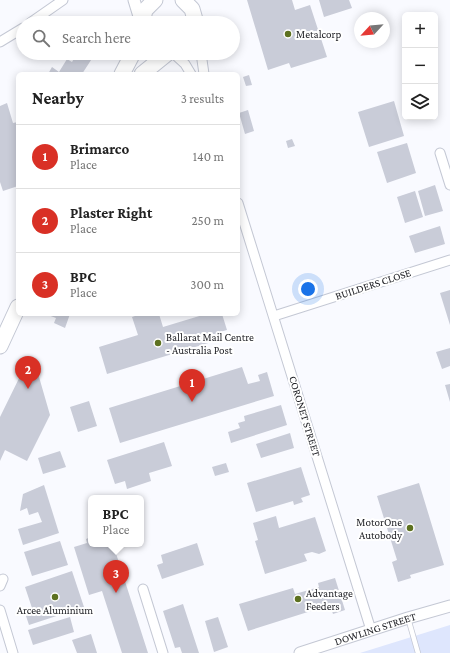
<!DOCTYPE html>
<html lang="en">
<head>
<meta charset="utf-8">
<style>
	body { margin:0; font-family:"Crimson Pro",serif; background:#f2f2f2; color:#222 }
	.controls { position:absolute; right:12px; top:12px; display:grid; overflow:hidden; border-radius:6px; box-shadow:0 2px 10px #0003 }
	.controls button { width:36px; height:36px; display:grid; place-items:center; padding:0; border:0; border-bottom:1px solid #e0e0e0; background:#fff; color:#222; font:20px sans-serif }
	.compass { position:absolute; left:354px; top:12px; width:36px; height:36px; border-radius:50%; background:#fff; box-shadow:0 2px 10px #0003; rotate:244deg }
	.you { position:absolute; left:308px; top:289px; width:14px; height:14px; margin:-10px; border:3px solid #fff; border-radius:50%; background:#1a73e8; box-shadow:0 0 0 6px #1a73e833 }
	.badge { display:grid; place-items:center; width:26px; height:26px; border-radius:50%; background:#d93025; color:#fff; font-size:13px; font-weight:700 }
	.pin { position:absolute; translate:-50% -33px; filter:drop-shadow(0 1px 2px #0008) }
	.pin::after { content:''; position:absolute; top:21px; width:14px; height:12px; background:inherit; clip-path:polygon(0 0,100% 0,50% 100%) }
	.popup { position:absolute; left:88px; top:495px; width:56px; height:52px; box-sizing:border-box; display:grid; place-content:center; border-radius:6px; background:#fff; filter:drop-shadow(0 1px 3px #0005); font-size:13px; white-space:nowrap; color:#767676 }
	.popup b { font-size:15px; color:#222 }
	.popup::after { content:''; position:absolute; left:50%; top:100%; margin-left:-8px; border:8px solid transparent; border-top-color:#fff }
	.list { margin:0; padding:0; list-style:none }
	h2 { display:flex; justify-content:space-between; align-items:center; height:52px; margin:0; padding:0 16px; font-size:17px }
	h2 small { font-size:13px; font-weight:400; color:#767676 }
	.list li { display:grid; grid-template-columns:26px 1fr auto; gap:12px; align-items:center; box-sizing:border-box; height:64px; padding:0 16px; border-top:1px solid #e0e0e0 }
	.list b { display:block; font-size:15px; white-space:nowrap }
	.list p { margin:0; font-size:13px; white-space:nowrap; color:#767676 }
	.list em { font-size:13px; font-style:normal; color:#767676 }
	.icon { flex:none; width:22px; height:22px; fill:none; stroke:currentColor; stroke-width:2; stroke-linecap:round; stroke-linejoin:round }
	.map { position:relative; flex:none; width:450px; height:653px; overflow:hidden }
	.search { position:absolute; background:#fff; box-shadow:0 2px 10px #0003; left:16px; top:16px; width:224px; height:44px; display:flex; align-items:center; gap:10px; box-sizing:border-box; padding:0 14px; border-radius:22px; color:#767676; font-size:15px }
	.panel { position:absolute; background:#fff; box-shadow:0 2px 10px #0003; left:16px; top:72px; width:224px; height:244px; border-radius:6px }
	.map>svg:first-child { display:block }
	.green { fill:#dee6fd }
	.building { fill:#c9ccd8 }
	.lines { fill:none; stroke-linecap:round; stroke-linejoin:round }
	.service-casing { stroke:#c4c8d4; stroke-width:6 }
	.minor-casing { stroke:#c4c8d4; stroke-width:11 }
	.tertiary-casing { stroke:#c4c8d4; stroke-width:13 }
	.trunk-casing { stroke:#c4c8d4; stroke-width:17 }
	.service { stroke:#fff; stroke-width:4.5 }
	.minor { stroke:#fff; stroke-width:9 }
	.tertiary { stroke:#fff; stroke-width:11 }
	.trunk { stroke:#fff; stroke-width:15 }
	.poi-dot { fill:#5d7120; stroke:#fff; stroke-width:1.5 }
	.labels { text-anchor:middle; stroke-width:4; stroke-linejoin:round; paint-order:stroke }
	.poi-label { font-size:11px; fill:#212227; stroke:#fff; text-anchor:start }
	.street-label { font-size:11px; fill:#212227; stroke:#fff }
</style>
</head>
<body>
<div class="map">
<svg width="450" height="653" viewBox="0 0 450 653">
	<rect width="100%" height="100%" fill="#f9faff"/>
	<!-- green -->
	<path class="green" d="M450 625V653H360Z"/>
	<!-- building -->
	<path class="building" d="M247 0H292L295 10 310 5 327 57 291 68 289 63 268 70Z
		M319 0H349L352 8 324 17Z
		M80 53H87L93 57 82 74H48L52 67 59 72 67 59 72 62 76 55Z
		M249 75 252 85 246 86 243 77Z
		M394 101 404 136 369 147 358 112Z
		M7 103 13 123 18 122V186L3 191 0 182V106Z
		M248 110 254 131 245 134 239 113Z
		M292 139 295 146 288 148 286 141Z
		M407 143 416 173 387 183 377 152Z
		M435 185 443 211 425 216 418 191Z
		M415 191 423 217 405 223 397 197Z
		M440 226 445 244 415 253 409 236Z
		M450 290V325L440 293Z
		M48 314H70L65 328 54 323 56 318 48 315Z
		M141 314H159L163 327 206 314H222L227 330 216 333 218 340 107 374 99 347 138 335 132 317Z
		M450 348V366L442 369 436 352Z
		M28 360 35 363 50 415 27 461 5 450 0 461V417Z
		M242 367 248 384 260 381 258 375 267 372 274 396 120 443 109 408Z
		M450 384V402L445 385Z
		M89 401 97 426 78 432 70 407Z
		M281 405 287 425 231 443 228 432 240 428 238 423 245 421 244 416Z
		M290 433 294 448 261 458 256 444Z
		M164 442 172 466 149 473 151 481 127 489 125 481 115 484 107 460Z
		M60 451 66 467 43 474 38 458Z
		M226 463 229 472 215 476 212 467Z
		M301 467 310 495 301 498 303 502 294 505 293 501 256 512 247 483Z
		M419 483 444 565 410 575 411 578 398 582 392 562 397 560 377 496Z
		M44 485 59 533 23 545 18 529 42 522 38 512 29 515 27 508 20 511 23 494Z
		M276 516 279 528 315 517 326 551 319 554 312 552 304 554 307 561 265 574 255 541 258 540 253 523Z
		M91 537V544H113L148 653H122L102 591 89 595 74 547 87 543 86 539Z
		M60 541 68 565 32 576 24 552Z
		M197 543 204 565 162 579 157 565 163 563 161 555Z
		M72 571 84 607 29 625 25 613 33 611 25 587Z
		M335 578 345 610 333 614 330 605 248 631 239 604 293 588 295 594 319 587 318 583Z
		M183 604 199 653H182L180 647 175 648 163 611Z
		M70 617 74 632 33 645 28 630Z
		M218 617 228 647 214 652 205 621Z
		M91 634 97 653H77L72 640Z"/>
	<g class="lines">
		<!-- service casing -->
		<g class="service-casing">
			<path id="service" d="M408 618 418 653"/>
		</g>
		<!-- minor casing -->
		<g class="minor-casing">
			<path id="minor" d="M30 23 63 0
				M0 42 23 28
				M173 53 185 64 191 74
				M201 53 204 74
				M440 153 450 185
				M238 203 371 630
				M274 316 450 260
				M0 586 3 579
				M143 589 163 653
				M0 610 13 653"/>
		</g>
		<!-- tertiary casing -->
		<g class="tertiary-casing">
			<g id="tertiary">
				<path d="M134 0 141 23"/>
				<path id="s1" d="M300 653 408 618 450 606"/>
			</g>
		</g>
		<!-- trunk casing -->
		<g class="trunk-casing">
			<path id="trunk" d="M183 0 192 9 196 23
				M142 23 145 10 155 0
				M122 74 133 53
				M142 74 168 53
				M0 346 18 307"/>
		</g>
		<!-- service -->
		<use href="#service" class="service"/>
		<!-- minor -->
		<use href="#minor" class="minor"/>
		<!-- tertiary -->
		<use href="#tertiary" class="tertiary"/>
		<!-- trunk -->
		<use href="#trunk" class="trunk"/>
	</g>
	<!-- markers -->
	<g class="poi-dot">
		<circle cx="288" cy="34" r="4"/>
		<circle cx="158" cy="343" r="4"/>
		<circle cx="410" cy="528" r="4"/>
		<circle cx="55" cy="597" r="4"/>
		<circle cx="298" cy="599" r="4"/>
	</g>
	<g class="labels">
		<!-- poi labels -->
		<g class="poi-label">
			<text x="296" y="38">Metalcorp</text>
			<text x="166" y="341">Ballarat Mail Centre<tspan x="166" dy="13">- Australia Post</tspan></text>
			<text x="402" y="526" text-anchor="end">MotorOne<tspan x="402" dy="13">Autobody</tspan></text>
			<text x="306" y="597">Advantage<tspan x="306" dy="13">Feeders</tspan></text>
			<text x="55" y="614" text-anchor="middle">Arcee Aluminium</text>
		</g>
		<!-- street labels -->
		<g class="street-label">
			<text transform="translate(373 284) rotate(-18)" y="4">BUILDERS CLOSE</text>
			<text transform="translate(305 416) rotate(73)" y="4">CORONET STREET</text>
			<text dy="4" stroke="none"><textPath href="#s1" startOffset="79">DOWLING STREET</textPath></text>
		</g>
	</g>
</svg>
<div class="controls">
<button>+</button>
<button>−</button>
<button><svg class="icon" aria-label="layers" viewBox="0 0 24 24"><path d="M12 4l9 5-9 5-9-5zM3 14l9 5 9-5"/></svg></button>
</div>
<svg class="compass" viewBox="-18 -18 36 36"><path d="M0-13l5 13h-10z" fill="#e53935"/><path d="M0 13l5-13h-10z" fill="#767676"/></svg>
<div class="you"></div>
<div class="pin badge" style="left:192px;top:402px">1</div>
<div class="pin badge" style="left:28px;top:389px">2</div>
<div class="pin badge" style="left:116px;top:593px">3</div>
<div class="popup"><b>BPC</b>Place</div>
<div class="search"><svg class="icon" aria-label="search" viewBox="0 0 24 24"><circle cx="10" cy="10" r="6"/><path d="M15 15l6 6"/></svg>Search here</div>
<section class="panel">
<h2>Nearby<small>3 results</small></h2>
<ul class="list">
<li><span class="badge">1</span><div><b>Brimarco</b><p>Place</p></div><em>140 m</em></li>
<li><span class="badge">2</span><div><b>Plaster Right</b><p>Place</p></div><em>250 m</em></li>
<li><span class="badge">3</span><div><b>BPC</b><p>Place</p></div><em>300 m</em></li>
</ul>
</section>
</div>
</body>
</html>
